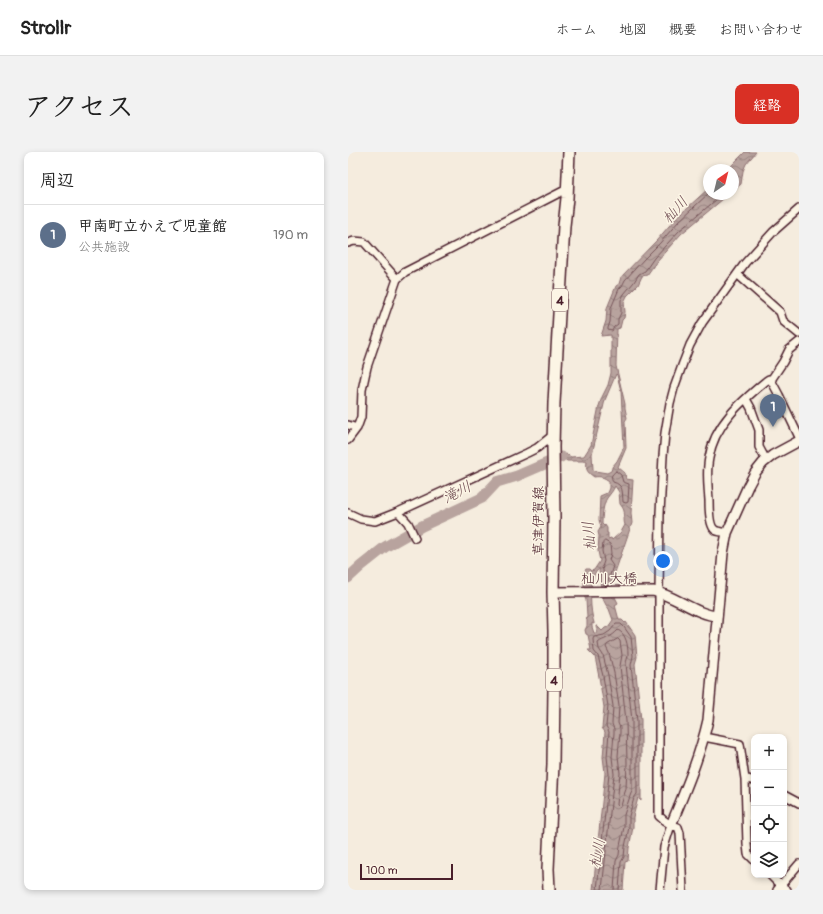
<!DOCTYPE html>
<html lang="ja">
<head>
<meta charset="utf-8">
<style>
	body { margin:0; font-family:Pangolin,"Klee One",sans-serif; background:#f2f2f2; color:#222 }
	.controls { position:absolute; right:12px; bottom:12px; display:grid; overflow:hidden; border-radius:8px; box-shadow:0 2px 6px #0003 }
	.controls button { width:36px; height:36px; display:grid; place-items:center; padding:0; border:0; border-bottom:1px solid #e0e0e0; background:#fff; color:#222; font:20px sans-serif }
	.compass { position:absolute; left:355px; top:12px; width:36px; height:36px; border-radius:50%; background:#fff; box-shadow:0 2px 6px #0003; rotate:35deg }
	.scale { position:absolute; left:12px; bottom:10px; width:93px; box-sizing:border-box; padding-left:4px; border:2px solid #4a1f2b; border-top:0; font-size:11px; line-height:14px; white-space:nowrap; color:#4a1f2b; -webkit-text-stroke:3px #fcf5e5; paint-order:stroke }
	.you { position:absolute; left:315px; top:409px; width:14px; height:14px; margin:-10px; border:3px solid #fff; border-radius:50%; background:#1a73e8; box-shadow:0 0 0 6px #1a73e833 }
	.badge { display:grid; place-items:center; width:26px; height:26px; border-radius:50%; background:#d93025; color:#fff; font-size:13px; font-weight:700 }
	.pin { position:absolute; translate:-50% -33px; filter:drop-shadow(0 1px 2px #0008) }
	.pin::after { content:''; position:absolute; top:21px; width:14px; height:12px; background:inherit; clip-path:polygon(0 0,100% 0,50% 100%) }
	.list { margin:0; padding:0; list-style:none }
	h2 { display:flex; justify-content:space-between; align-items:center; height:52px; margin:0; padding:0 16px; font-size:17px }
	h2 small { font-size:13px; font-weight:400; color:#767676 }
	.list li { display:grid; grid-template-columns:26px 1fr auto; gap:12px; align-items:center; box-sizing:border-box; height:60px; padding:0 16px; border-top:1px solid #e0e0e0 }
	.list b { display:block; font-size:15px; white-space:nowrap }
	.list p { margin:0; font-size:13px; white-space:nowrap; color:#767676 }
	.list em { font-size:13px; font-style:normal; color:#767676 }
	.icon { flex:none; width:22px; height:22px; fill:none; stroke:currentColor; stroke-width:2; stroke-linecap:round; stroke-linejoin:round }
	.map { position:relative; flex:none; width:451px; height:738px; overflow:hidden; border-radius:8px }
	header { display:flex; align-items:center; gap:24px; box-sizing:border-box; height:56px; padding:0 20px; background:#fff; border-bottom:1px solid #e0e0e0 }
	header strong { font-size:19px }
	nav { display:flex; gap:22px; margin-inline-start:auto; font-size:14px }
	.intro { display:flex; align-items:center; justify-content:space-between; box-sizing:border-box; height:96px; padding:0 24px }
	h1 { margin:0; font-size:28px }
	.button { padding:10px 18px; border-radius:8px; background:#d93025; color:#fff; font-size:14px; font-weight:700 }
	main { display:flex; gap:24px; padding:0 24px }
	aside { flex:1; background:#fff; border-radius:8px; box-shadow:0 2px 6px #0003 }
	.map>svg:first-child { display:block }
	.water { fill:url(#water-waves); stroke:#8c6e70; fill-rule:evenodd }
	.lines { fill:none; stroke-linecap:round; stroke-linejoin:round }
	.shore { stroke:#765459; stroke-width:1 }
	.river { stroke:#b8a39e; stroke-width:11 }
	.minor-casing { stroke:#4a1f2b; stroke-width:10 }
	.tertiary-casing { stroke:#4a1f2b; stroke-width:12 }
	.primary-casing { stroke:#4a1f2b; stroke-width:14 }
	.minor { stroke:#fcf5e5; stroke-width:7 }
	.tertiary { stroke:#fcf5e5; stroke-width:9 }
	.primary { stroke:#fcf5e5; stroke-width:11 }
	.labels { text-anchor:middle; stroke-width:3; stroke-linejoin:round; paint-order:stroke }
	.shield { fill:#fcf5e5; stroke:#7f5f63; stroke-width:1 }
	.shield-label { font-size:13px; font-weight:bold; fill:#4a1f2b }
	.street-label { font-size:14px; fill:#4a1f2b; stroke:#fcf5e5 }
	.water-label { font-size:15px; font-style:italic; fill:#704d53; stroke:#fcf5e5 }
</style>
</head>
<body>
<header>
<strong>Strollr</strong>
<nav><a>ホーム</a><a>地図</a><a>概要</a><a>お問い合わせ</a></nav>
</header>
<div class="intro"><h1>アクセス</h1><a class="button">経路</a></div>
<main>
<aside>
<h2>周辺<small></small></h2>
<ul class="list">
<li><span class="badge" style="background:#5c6f8a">1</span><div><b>甲南町立かえで児童館</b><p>公共施設</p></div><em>190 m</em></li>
</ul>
</aside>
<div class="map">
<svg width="451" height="738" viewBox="0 0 451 738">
	<defs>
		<pattern id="water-waves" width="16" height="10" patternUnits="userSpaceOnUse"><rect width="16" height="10" fill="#b8a39e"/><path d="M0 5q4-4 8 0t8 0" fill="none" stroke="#988481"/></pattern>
	</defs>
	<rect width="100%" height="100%" fill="#f5ecde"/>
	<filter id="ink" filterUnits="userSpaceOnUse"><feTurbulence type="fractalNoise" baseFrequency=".025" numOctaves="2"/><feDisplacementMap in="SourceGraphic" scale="8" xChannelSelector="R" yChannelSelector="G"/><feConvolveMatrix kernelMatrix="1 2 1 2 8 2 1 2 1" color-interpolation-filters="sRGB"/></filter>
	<g filter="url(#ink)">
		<!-- water -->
		<path class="water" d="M397 0H408L398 12 395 19 393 32 385 39V18H379Z
			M361 36V42H381L333 82 309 109 299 123 294 124 290 133 279 144 276 150 277 160 276 166 274 168 272 176 269 177 268 214 277 252V256L279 266 277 269 278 296 270 315 277 321 278 327 285 328 283 361 284 371 263 432V437L270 451 267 453 271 468H274L277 471 278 470 287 483 289 505 287 512 293 568V649L290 646 285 665V675L281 696 280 709 277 710 275 738H245L257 621 255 605 257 580 254 576 256 555 251 525 247 505 240 498H243L240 483 238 482 237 478 239 474V468L238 467 239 465 238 448 236 444V427C235 423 236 419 238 417H241L243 419 246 418 252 409 250 399 251 384 250 380 253 375 251 368 252 344 259 341 261 336V329C256 325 252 324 246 325 238 319 238 318 239 309H219L215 306 198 313 201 308 218 302 223 305 236 304 243 293 251 254 254 245 260 233 263 221V183L253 184 258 169 259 156 268 134 271 132 273 125 309 88 327 67ZM268 222 269 223 273 239 276 295 269 309 264 315V316L263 319 259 321 247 319 245 317 244 302 257 248ZM267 334 271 340 272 352C280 361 274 365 277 373L273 380 264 388 263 386 260 387V381H259V376L257 373 256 374 254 372C254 365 255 352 259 346 262 342 265 339 267 334ZM255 413V415L251 418 254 445 258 453 261 457 265 468 260 475 257 476 254 479 249 474H248L249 481H246L244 475V471L246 472V471C242 458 241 436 246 423 248 419 252 416 255 413Z"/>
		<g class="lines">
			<!-- shore -->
			<path class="shore" d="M361 41 330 70 312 91 296 107 277 128 274 134 271 137 263 156 262 170 260 176V178L264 179 266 175 270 172V167L273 161V148L276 142 286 130 291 122 297 119 306 106 331 79 375 42
				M268 319 273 323 275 330 281 332 280 350 278 351 275 350C274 340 276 333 265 330 263 324 262 324 268 319Z
				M257 389 262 392 263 402 261 408 265 414 260 429 258 430 256 429 255 418 254 415 256 409 254 399 255 391Z
				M270 487 272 489 274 503 272 514 278 569 279 611 278 637 276 643 273 654 271 655 269 653 272 621 270 604 272 581V576L270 571 271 553 266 521 261 501 258 495 259 493Z
				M249 738 261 622 259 605 261 580 258 574 260 554 255 524 250 504 246 499 245 487 246 485 256 483 262 479 268 472H273L276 475 283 485 285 504 283 513 289 569V642L286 646 281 664V675L277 695 276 705 273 710 271 738
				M254 738 266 622 264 605 266 581V577L264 572 265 554 260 523 255 503 251 497 250 491C253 488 256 488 259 486 264 484 267 481 270 478 278 482 280 493 280 502 280 506 278 509 278 512L284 569V639L282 644 276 663V675L272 694 271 703 268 709 266 738"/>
			<!-- river -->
			<path class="river" d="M0 426 13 414 37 395 74 374 134 346 149 330 169 324 213 305"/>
			<!-- minor casing -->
			<g class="minor-casing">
				<path id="minor" d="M0 91 6 89 16 90 49 127
					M389 122 432 160 435 169 451 182
					M423 228 431 243 451 285
					M398 247 403 256 411 278V295L418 308
					M0 273 9 276
					M0 288 9 276 13 265 14 238 19 215 49 127 57 120 219 37
					M50 360 60 371 67 386
					M0 361 13 367 27 369 50 360 179 301 189 296 205 283
					M379 381C376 380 370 380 367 378 361 374 361 355 361 348 360 334 358 320 361 306 366 272 394 249 418 229L421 227 423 228 435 210 441 198 451 190
					M356 585 392 592 397 627 399 692 400 702 406 708
					M397 627H400L406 629
					M436 643 451 651
					M422 723 433 734 439 738
					M312 738 316 695 323 673
					M335 738 332 681 330 675C322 673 317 670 311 664V440L312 361 315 304 317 281 322 251 326 236 335 211 342 193 354 171 397 111 425 80 451 57
					M429 738 451 712"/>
			</g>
			<!-- tertiary casing -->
			<g class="tertiary-casing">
				<path id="tertiary" d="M205 440 305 439C326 443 349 463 369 464
					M323 673C337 639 352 604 360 568L375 401 379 381 400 334 407 321 415 311 425 303 451 289"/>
			</g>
			<!-- primary casing -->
			<g class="primary-casing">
				<path id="primary" d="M201 738 200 717 205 612 206 537V479L205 440 206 365 205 295 206 251 216 74 219 46 221 0"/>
			</g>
			<!-- minor -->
			<use href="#minor" class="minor"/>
			<!-- tertiary -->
			<use href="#tertiary" class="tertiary"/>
			<!-- primary -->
			<use href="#primary" class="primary"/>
		</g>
	</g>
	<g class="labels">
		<!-- shield labels -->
		<g class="shield">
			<rect x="204" y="137" width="16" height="22" rx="3"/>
			<rect x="198" y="517" width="16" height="22" rx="3"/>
		</g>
		<g class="shield-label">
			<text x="212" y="153">4</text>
			<text x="206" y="533">4</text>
		</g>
		<!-- street labels -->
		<g class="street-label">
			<text transform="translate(190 369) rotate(-90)" y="5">草津伊賀線</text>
			<text x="261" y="431">杣川大橋</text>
		</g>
		<!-- water labels -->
		<g class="water-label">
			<text transform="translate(327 58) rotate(-48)" y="5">杣川</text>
			<text transform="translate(109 340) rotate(-28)" y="5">滝川</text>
			<text transform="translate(241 384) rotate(-96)" y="5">杣川</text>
			<text transform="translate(249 701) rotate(-80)" y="5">杣川</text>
		</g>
	</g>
</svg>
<div class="controls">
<button>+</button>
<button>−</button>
<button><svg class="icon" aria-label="locate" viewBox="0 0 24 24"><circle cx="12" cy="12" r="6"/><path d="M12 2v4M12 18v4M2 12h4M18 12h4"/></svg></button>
<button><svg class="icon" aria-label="layers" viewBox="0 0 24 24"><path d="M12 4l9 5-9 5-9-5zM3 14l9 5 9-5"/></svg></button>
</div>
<svg class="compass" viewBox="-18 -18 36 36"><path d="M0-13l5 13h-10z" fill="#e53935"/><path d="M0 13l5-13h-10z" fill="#767676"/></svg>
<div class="scale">100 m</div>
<div class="you"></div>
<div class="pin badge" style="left:425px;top:275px;background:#5c6f8a">1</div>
</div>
</main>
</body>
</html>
